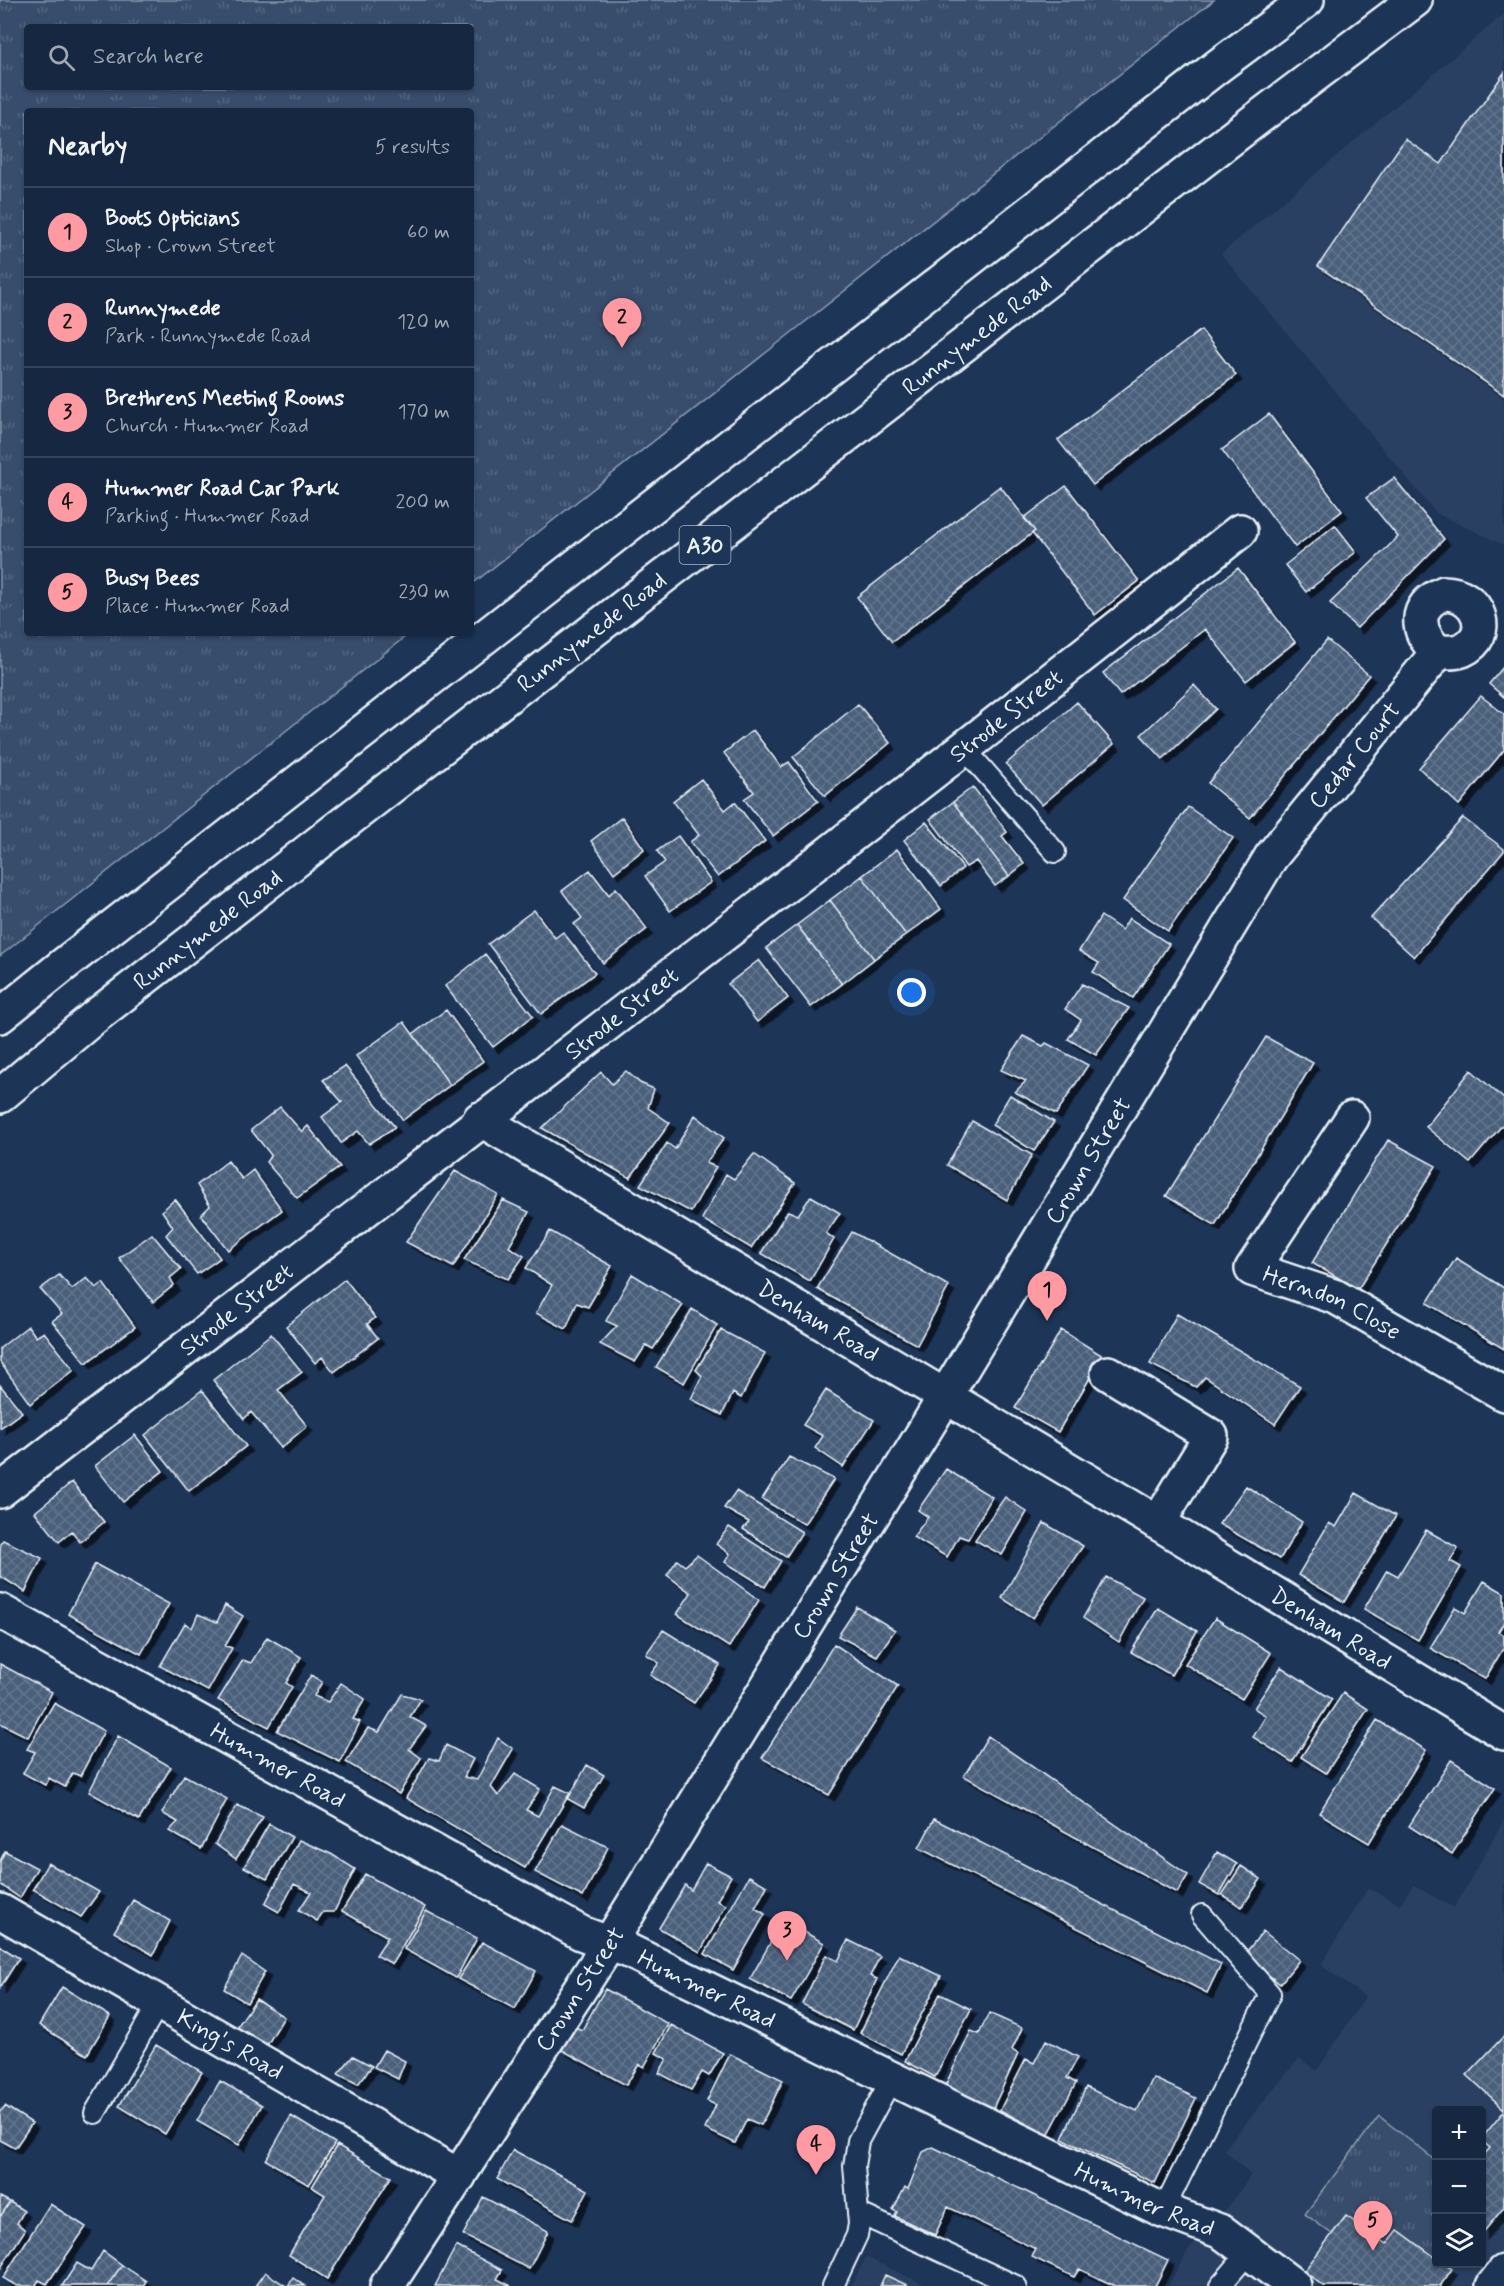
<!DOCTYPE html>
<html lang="en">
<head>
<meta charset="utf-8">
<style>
	body { margin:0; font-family:Mynerve,sans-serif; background:#1f3048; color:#f1f3f6 }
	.controls { position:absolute; right:18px; bottom:18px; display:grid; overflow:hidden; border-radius:6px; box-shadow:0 2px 4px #0004 }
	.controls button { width:54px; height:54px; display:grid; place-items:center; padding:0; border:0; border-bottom:2px solid #35445a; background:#162841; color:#f1f3f6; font:30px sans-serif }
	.you { position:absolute; left:912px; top:993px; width:21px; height:21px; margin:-15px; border:4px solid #fff; border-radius:50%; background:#1a73e8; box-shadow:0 0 0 9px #1a73e833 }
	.badge { display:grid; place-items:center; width:39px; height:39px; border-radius:50%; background:#ff9aa2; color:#111; font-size:20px; font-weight:700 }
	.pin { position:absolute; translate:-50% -50px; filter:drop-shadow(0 2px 3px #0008) }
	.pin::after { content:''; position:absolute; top:32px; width:21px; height:18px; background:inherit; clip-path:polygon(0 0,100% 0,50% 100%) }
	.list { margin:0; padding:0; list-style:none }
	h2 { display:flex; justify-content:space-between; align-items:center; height:78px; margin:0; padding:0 24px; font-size:26px }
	h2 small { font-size:20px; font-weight:400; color:#9ea6b1 }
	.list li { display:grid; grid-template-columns:39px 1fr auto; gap:18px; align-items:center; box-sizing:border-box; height:90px; padding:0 24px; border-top:2px solid #35445a }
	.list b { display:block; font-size:22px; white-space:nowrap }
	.list p { margin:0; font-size:20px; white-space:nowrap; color:#9ea6b1 }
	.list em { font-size:20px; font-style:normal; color:#9ea6b1 }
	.icon { flex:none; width:33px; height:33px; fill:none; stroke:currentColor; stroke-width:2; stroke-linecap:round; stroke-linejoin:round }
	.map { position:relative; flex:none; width:1504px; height:2286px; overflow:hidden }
	.search { position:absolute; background:#162841; box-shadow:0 2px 4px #0004; left:24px; top:24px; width:450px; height:66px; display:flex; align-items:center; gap:15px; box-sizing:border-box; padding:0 21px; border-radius:6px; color:#9ea6b1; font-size:22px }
	.panel { position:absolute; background:#162841; box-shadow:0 2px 4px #0004; left:24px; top:108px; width:450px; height:528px; border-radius:6px }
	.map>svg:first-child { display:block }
	.built { fill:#2a4162; fill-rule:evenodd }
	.park { fill:url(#park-tufts); stroke:#909fb2; stroke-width:1.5; fill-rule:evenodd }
	.building { fill:url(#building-cross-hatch); stroke:#e8f1f8; stroke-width:1.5; filter:url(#shadow) }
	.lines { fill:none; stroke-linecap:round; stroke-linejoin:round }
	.lane-casing { stroke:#e8f1f8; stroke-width:24 }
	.street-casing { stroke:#e8f1f8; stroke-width:38 }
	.secondary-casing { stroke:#e8f1f8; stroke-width:38 }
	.primary-casing { stroke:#e8f1f8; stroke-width:38 }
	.lane { stroke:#1d3557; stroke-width:20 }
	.street { stroke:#1d3557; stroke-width:33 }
	.secondary { stroke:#1d3557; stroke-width:33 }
	.primary { stroke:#1d3557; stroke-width:33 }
	.labels { text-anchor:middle; stroke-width:5; stroke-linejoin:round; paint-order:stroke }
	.shield { fill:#1d3557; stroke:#abb9c8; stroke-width:1.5 }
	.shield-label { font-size:22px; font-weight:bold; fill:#e8f1f8 }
	.street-label { font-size:24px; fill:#e8f1f8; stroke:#1d3557 }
</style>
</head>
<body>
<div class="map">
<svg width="1504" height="2286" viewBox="0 0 1504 2286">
	<defs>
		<pattern id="park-tufts" width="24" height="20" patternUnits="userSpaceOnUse" patternTransform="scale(1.5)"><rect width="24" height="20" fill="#374d6c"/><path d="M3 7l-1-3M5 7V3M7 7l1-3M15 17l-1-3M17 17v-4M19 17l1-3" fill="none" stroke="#546782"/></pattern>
		<pattern id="building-cross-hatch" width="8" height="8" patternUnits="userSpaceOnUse" patternTransform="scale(1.5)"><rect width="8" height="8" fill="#495e7a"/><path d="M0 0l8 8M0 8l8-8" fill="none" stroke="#63768e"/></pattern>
		<filter id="shadow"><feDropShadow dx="5.5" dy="5.5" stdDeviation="0" flood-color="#0009"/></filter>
	</defs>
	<rect width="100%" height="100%" fill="#1d3557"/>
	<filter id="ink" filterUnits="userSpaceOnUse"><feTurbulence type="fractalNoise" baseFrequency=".0167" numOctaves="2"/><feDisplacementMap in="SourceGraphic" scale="12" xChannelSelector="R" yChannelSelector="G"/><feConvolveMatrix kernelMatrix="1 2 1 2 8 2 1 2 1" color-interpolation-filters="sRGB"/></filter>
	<g filter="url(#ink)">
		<!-- built -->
		<path class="built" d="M1504 14V545L1436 513 1221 254Z
			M1504 1820V2286H1168L1189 2249 1228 2207 1251 2175 1224 2150 1299 2058 1317 2071 1365 1997 1321 1965 1368 1888 1400 1904 1413 1885 1454 1908ZM1436 2110H1482V2264H1436Z
			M866 2257 927 2286H851Z"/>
		<!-- park -->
		<path class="park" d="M0 0H1214L471 585V111H27V633H410L0 956ZM27 27H471V87H27Z
			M1379 2116 1436 2161V2210L1432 2215 1436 2219V2258L1398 2230 1387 2244 1346 2216 1332 2234 1305 2214Z"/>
		<!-- building -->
		<path class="building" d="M1504 73V395L1318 266 1405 139 1441 164Z
			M1201 330 1236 375 1093 485 1058 440Z
			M1269 414 1342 511 1295 547 1222 450Z
			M1394 478 1444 539 1357 628 1330 603 1398 537 1366 498Z
			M1000 486 1035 531 892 642 857 597Z
			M1066 486 1139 581 1095 615 1032 533 1035 531 1024 518Z
			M1335 525 1356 552 1306 592 1285 565Z
			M1238 568 1295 642 1246 681 1205 629 1120 695 1103 673Z
			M1327 640 1369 675 1250 818 1208 783Z
			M1504 666V697L1489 684Z
			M1194 685 1216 709 1163 759 1141 735Z
			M1481 696 1504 714V750L1459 805 1419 768Z
			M1077 702 1114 744 1042 805 1006 764Z
			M858 704 890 743 825 796 793 757Z
			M753 730 781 767 789 762 818 801 773 836 744 799 754 792 724 753Z
			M701 779 725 810 735 802 765 841 718 877 690 842 699 835 673 801Z
			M973 787 1007 832 1002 836 1024 864 1009 876 953 802Z
			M953 802 1009 876 995 886 976 861 966 867 930 819Z
			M1188 807 1233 838 1168 931 1123 900Z
			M622 817 644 849 614 873 591 841Z
			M1463 818 1504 849V851L1414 957 1371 918Z
			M926 822 963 868 941 886 904 840Z
			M678 836 711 882 670 911 645 876 665 862 657 851Z
			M897 849 941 909 906 935 862 876Z
			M590 870 609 895 616 888 647 929 603 963 574 924 582 918 562 891Z
			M862 876 906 935 874 959 830 900Z
			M830 900 874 959 842 984 797 925Z
			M534 910 555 938 563 932 595 973 541 1014 488 944Z
			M1101 916 1122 930 1129 918 1169 944 1133 998 1093 972 1099 963 1079 951Z
			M797 925 842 984 811 1007 766 948Z
			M485 954 533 1016 493 1047 445 986Z
			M759 960 788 998 757 1022 728 984Z
			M1082 984 1129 1008 1096 1055 1068 1039 1081 1020 1065 1009Z
			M446 1010 483 1061 450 1085 413 1034Z
			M404 1022 450 1085 403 1120 356 1056Z
			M1023 1036 1043 1046 1046 1043 1088 1065 1056 1114 1015 1092 1026 1081 1001 1070Z
			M1266 1037 1313 1063 1215 1225 1166 1196Z
			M345 1066 395 1127 369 1144 358 1131 341 1143 322 1117 342 1102 323 1080Z
			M1471 1070 1504 1099V1123L1470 1163 1426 1127Z
			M626 1071 640 1083 654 1089 648 1108 670 1123 630 1178 542 1128 601 1072 612 1084Z
			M1010 1095 1054 1122 1034 1151 992 1125Z
			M280 1107 302 1132 308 1126 340 1167 297 1198 266 1162 271 1155 251 1130Z
			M695 1115 724 1138 706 1163 716 1167 691 1212 640 1185 667 1143 675 1149Z
			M972 1121 1032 1155 1007 1200 947 1165Z
			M1388 1140 1436 1166 1358 1289 1312 1263Z
			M754 1154 795 1183 751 1248 702 1219 726 1174 734 1179Z
			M228 1161 242 1179 253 1170 282 1210 228 1250 201 1215 210 1206 197 1185Z
			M455 1171 498 1195 453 1267 406 1242Z
			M811 1196 840 1213 826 1233 834 1239 810 1281 761 1253 788 1211 798 1215Z
			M175 1199 220 1258 197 1274 166 1235 173 1227 162 1211Z
			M503 1200 529 1212 509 1247 524 1256 508 1279 464 1260Z
			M550 1231 612 1266 588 1307 577 1303 566 1329 536 1313 552 1285 526 1268Z
			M852 1232 949 1286 917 1345 817 1289Z
			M152 1234 181 1269 170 1278 174 1285 153 1302 119 1258Z
			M1456 1258 1504 1288V1349L1427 1303Z
			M632 1274 683 1305 653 1349 646 1345 635 1362 600 1344 617 1326 606 1321Z
			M59 1275 72 1289 87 1278 96 1288 103 1283 135 1327 86 1363 52 1321 62 1314 40 1289Z
			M345 1279 375 1318 367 1324 378 1338 334 1372 322 1357 315 1363 286 1326Z
			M692 1309 717 1325 684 1383 656 1367Z
			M1177 1314 1300 1386 1275 1424 1205 1377 1196 1387 1150 1364Z
			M28 1326 36 1337 44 1332 74 1370 30 1404 0 1362V1348Z
			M721 1330 765 1353 741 1398 733 1393 722 1415 691 1399 702 1376 696 1370Z
			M1061 1330 1103 1356 1058 1432 1015 1408Z
			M271 1334 302 1372 278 1390 307 1426 281 1448 251 1412 244 1419 213 1380Z
			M0 1385 22 1412 0 1428Z
			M202 1390 246 1446 189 1491 145 1435Z
			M826 1390 874 1420 843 1467 815 1448 823 1436 803 1425Z
			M135 1435 163 1471 123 1502 95 1466Z
			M789 1457 834 1479 804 1524 762 1499Z
			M946 1469 992 1497 968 1539 959 1536 947 1557 913 1537 928 1517 918 1510Z
			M72 1482 104 1522 80 1542 72 1531 59 1542 35 1512Z
			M1246 1486 1302 1522 1280 1559 1219 1524Z
			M736 1491 802 1532 786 1557 743 1529 749 1522 724 1508Z
			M1356 1493 1396 1516 1344 1602 1298 1575 1329 1523 1336 1527Z
			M1005 1497 1027 1512 1002 1555 975 1540Z
			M1044 1523 1083 1546 1033 1618 1002 1598Z
			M729 1527 781 1561 765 1587 725 1562 730 1554 716 1544Z
			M1426 1530 1458 1548 1450 1561 1461 1567 1418 1640 1364 1609 1387 1570 1398 1576Z
			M3 1540 42 1558 25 1592 0 1576V1544Z
			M697 1555 759 1600 729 1647 677 1614 691 1593 667 1575 677 1560 685 1566Z
			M95 1564 169 1604 141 1654 68 1614Z
			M1106 1577 1143 1597 1119 1642 1083 1618Z
			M1484 1581 1504 1593V1622L1498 1632 1504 1635V1647L1485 1679 1430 1648 1455 1607 1465 1613Z
			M225 1605 243 1616 225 1646 232 1648 208 1691 160 1666 185 1623 192 1628 198 1614 217 1622Z
			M857 1607 895 1630 877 1656 838 1636Z
			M1158 1608 1197 1631 1171 1675 1131 1652Z
			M1215 1618 1271 1653 1242 1699 1185 1664Z
			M663 1630 720 1665 694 1703 650 1675 659 1663 646 1654Z
			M267 1637 301 1657 286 1683 292 1687 269 1727 218 1700 243 1660 251 1663Z
			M834 1644 898 1686 829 1795 762 1758Z
			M0 1664 52 1692 28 1737 0 1723Z
			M1281 1667 1332 1699 1292 1762 1253 1737 1266 1716 1254 1708Z
			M311 1675 322 1682 314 1696 328 1702 341 1683 365 1699 353 1719 360 1722 340 1762 277 1731Z
			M1343 1693 1368 1709 1326 1773 1301 1757Z
			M402 1694 421 1699 410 1717 426 1726 409 1749 421 1758 399 1794 346 1762 368 1728 379 1732Z
			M54 1703 104 1731 80 1776 73 1773 65 1787 49 1778 45 1785 23 1773 35 1752 27 1749Z
			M1377 1720 1426 1750 1369 1843 1319 1813Z
			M118 1736 171 1767 139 1820 89 1792Z
			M988 1736 1188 1875 1177 1893 964 1776Z
			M498 1738 513 1749 491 1787 498 1796 515 1774 540 1789 526 1810 538 1816 555 1786 570 1793 525 1868 406 1798 429 1758 439 1761 446 1745 473 1759 464 1777 477 1780Z
			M1451 1760 1495 1788 1452 1854 1409 1826Z
			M587 1765 604 1775 584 1808 568 1799Z
			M184 1775 227 1799 201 1849 169 1831 178 1822 162 1813Z
			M237 1805 263 1817 236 1859 215 1844Z
			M934 1819 1221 1964 1207 1993 919 1848Z
			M269 1824 292 1837 267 1879 244 1867Z
			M562 1824 608 1847 583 1897 535 1872Z
			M299 1840 331 1854 355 1869 334 1912H323L317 1921 299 1910 311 1892 294 1884 279 1912 265 1904Z
			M5 1851 37 1868 20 1898 0 1884V1861Z
			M1217 1852 1237 1864 1219 1895 1199 1884Z
			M48 1863 99 1892 81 1917 33 1889Z
			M706 1863 731 1876 717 1901 726 1905 700 1952 659 1928 685 1885 691 1890Z
			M1241 1866 1261 1879 1242 1907 1222 1895Z
			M365 1874 425 1907 392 1964 376 1955 388 1937 342 1911Z
			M749 1876 767 1886 755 1908 765 1914 733 1970 705 1954Z
			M133 1900 170 1921 153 1955 114 1932Z
			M426 1911 477 1938 456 1978 404 1949Z
			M783 1920 824 1943 791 2001 750 1979Z
			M1263 1931 1299 1960 1280 1984 1244 1955Z
			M848 1940 880 1956 870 1976 877 1979 853 2030 802 2004 826 1955 838 1961Z
			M482 1942 536 1971 515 2009 458 1979Z
			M0 1946 19 1958 0 1988Z
			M899 1955 941 1976 901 2054 860 2033Z
			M242 1956 265 1972 247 2003 224 1989Z
			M62 1987 110 2016 87 2055 39 2025Z
			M605 1989 668 2024 644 2067 639 2064 626 2085 562 2050 575 2027 582 2030Z
			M940 1994 971 2009 935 2077 905 2061Z
			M256 1999 284 2017 267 2045 237 2027Z
			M989 2013 1022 2028 1012 2050 1018 2054 993 2108 945 2086 971 2031 979 2034Z
			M671 2025 723 2053 709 2076 702 2072 691 2090 659 2073 667 2059 656 2053Z
			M1504 2036V2109L1467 2075Z
			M1046 2040 1078 2057 1067 2078 1076 2083 1048 2135 1000 2110 1026 2059 1034 2063Z
			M156 2045 202 2072 165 2134 119 2106Z
			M384 2050 405 2061 398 2079 374 2067Z
			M730 2054 783 2080 761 2125 747 2119 735 2143 705 2129 716 2105 707 2101Z
			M353 2056 372 2066 358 2084 338 2074Z
			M1153 2078 1196 2098 1155 2183 1062 2139 1086 2087 1137 2111Z
			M220 2081 262 2105 239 2145 197 2121Z
			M5 2106 32 2123 15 2148 0 2140V2113Z
			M1504 2111V2207L1482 2234V2157L1490 2148 1482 2141V2138Z
			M291 2116 335 2143 309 2185 266 2160Z
			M337 2145 391 2177 327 2279 289 2255 325 2195 312 2187Z
			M933 2147 1168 2260 1155 2286H1115L1079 2269 1074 2277 1032 2257 1036 2249 948 2207 935 2235 895 2216 897 2212 893 2210 905 2187 908 2189 923 2152Z
			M513 2150 588 2190 572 2220 497 2179Z
			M0 2197 10 2202 0 2217Z
			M483 2197 548 2231 529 2269 463 2235Z
			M10 2202 24 2211 17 2223 25 2230 0 2269V2217Z
			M50 2204 86 2227 47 2284 39 2280 35 2286H17L3 2278Z
			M1346 2216 1387 2244 1398 2230 1436 2258V2264H1444L1452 2269 1440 2286H1323L1304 2271Z
			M456 2246 502 2270 497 2279 511 2286H435Z
			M103 2251 122 2265 107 2286H62L77 2263 91 2271Z
			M122 2265 146 2281 143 2286H107Z
			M265 2272 286 2286H255Z
			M885 2275 909 2286H880Z
			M293 2278 305 2286H288Z"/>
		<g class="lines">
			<!-- lane casing -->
			<g class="lane-casing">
				<path id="lane" d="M965 749 1055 852
					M95 2113 159 2003
					M1160 2209 1170 2197 1270 1994 1202 1915
					M858 2213 1016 2286
					M833 2286 857 2235 859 2224 854 2166 858 2141 891 2080
					M1220 2286 1249 2252"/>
			</g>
			<!-- street casing -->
			<g class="street-casing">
				<g id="street">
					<path d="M1444 593C1480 593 1494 636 1462 650 1455 653 1446 652 1438 652 1416 632 1412 606 1444 593Z"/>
					<path id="s1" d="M1352 1118 1252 1269 1336 1297 1504 1394"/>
					<path id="s2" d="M480 1119 1158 1523 1504 1733"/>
					<path d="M1108 1373 1211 1436 1158 1523"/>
					<path id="s3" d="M0 1491C414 1171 831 856 1240 531"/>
					<path id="s4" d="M0 1611 581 1933 627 1950 1160 2209 1222 2232 1294 2286"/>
					<path id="s5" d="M0 1911 459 2176"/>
					<path id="s6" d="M387 2286 609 1944 934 1415 1271 857 1438 652"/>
				</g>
			</g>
			<!-- secondary casing -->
			<g class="secondary-casing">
				<path id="secondary" d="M1493 2286 1504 2272"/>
			</g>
			<!-- primary casing -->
			<g class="primary-casing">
				<g id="primary">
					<path d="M0 1016 62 966 1218 66 1307 0"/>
					<path id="s7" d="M0 1096 97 1015 464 730 1254 121 1415 0"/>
				</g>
			</g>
			<!-- lane -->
			<use href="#lane" class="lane"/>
			<!-- street -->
			<use href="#street" class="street"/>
			<!-- secondary -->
			<use href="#secondary" class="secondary"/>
			<!-- primary -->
			<use href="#primary" class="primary"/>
		</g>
	</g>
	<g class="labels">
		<!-- shield labels -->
		<rect class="shield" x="679.5" y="526" width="51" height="38" rx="4.5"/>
		<g class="shield-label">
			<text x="705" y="553">A30</text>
		</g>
		<!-- street labels -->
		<g class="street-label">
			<text dy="8" stroke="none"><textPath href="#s7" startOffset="1238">Runnymede Road</textPath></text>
			<text dy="8" stroke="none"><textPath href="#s7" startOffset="752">Runnymede Road</textPath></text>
			<text dy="8" stroke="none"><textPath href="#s3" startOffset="1270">Strode Street</textPath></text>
			<text dy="8" stroke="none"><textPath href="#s6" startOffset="1812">Cedar Court</textPath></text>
			<text dy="8" stroke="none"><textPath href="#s7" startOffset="266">Runnymede Road</textPath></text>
			<text dy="8" stroke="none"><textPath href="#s3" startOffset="784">Strode Street</textPath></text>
			<text dy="8" stroke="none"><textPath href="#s6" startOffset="1326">Crown Street</textPath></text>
			<text dy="8" stroke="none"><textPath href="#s1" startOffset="268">Herndon Close</textPath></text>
			<text dy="8" stroke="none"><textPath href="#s3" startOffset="298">Strode Street</textPath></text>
			<text dy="8" stroke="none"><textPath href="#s2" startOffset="394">Denham Road</textPath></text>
			<text dy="8" stroke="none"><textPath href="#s6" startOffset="840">Crown Street</textPath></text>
			<text dy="8" stroke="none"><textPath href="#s2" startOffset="992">Denham Road</textPath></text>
			<text dy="8" stroke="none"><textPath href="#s4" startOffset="318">Hummer Road</textPath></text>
			<text dy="8" stroke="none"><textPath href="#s6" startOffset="354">Crown Street</textPath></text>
			<text dy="8" stroke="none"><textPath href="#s4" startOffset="802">Hummer Road</textPath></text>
			<text dy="8" stroke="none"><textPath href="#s5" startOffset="266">King's Road</textPath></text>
			<text dy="8" stroke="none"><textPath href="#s4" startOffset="1288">Hummer Road</textPath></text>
		</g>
	</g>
</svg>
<div class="controls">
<button>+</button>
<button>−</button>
<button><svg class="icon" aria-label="layers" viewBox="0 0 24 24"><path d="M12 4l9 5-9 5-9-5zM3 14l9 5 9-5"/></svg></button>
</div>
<div class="you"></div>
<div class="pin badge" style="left:1047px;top:1321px">1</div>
<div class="pin badge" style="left:622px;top:348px">2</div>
<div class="pin badge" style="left:787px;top:1961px">3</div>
<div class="pin badge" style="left:816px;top:2175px">4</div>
<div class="pin badge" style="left:1373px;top:2251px">5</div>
<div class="search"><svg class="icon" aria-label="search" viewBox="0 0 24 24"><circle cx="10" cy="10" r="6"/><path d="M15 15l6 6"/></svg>Search here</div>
<section class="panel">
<h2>Nearby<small>5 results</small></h2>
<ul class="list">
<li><span class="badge">1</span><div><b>Boots Opticians</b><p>Shop · Crown Street</p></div><em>60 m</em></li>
<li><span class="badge">2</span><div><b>Runnymede</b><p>Park · Runnymede Road</p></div><em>120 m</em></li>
<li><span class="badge">3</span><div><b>Brethrens Meeting Rooms</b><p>Church · Hummer Road</p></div><em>170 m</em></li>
<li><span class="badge">4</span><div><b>Hummer Road Car Park</b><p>Parking · Hummer Road</p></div><em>200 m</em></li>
<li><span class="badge">5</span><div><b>Busy Bees</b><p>Place · Hummer Road</p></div><em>230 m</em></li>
</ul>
</section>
</div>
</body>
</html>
